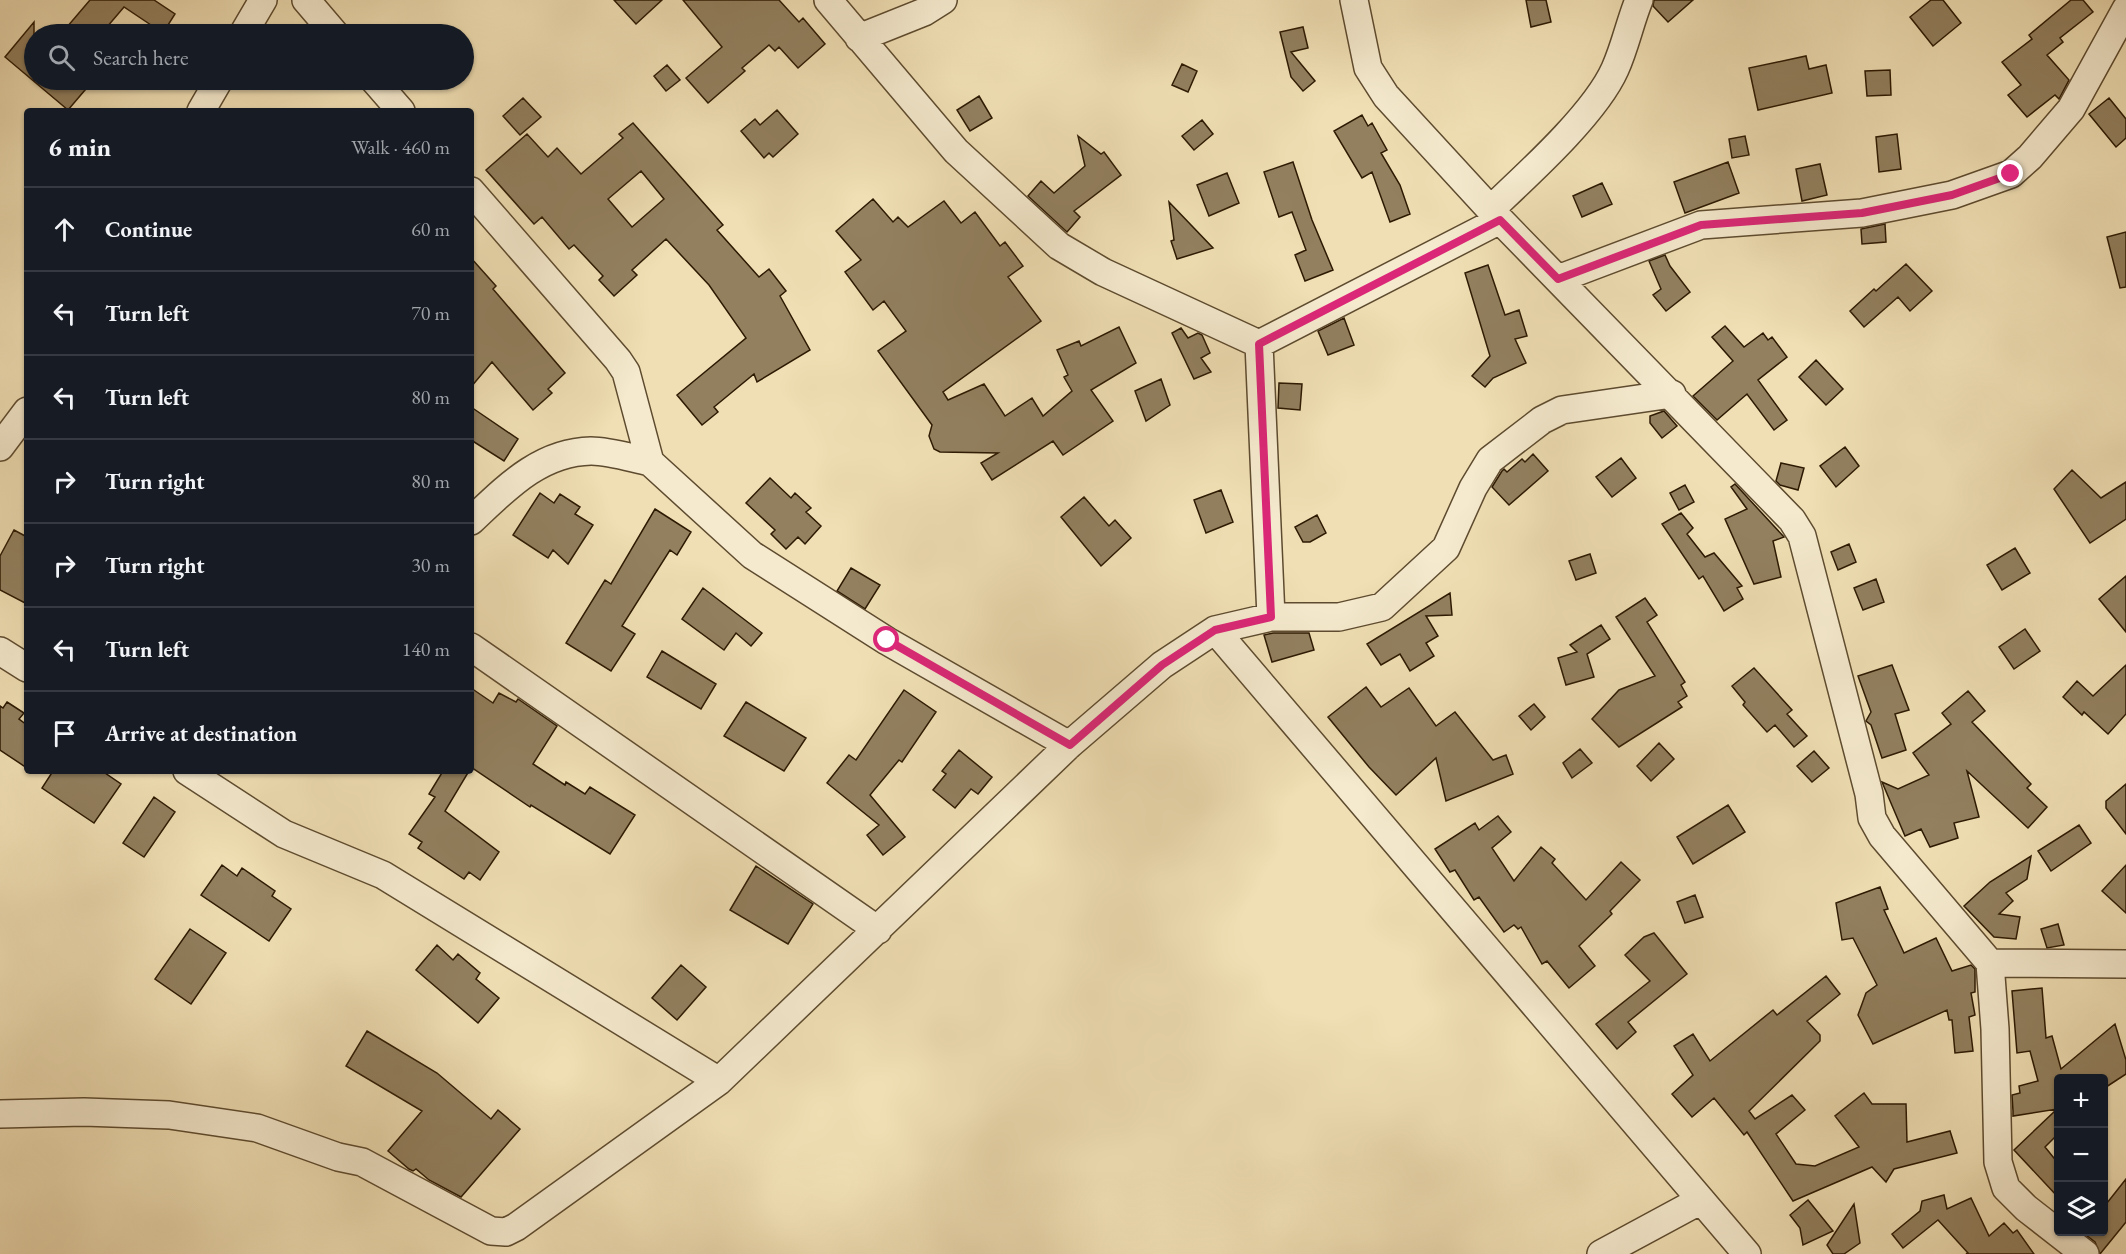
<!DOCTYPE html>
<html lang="en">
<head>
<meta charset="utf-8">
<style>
	body { margin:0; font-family:"EB Garamond",serif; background:#242831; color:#f1f3f6 }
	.controls { position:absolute; right:18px; bottom:18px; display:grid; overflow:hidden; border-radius:6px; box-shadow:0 2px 4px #0004 }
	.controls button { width:54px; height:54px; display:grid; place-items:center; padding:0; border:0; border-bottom:2px solid #363941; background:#171b24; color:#f1f3f6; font:30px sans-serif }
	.stop { position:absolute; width:18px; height:18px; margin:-14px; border:4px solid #db2777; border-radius:50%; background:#fff }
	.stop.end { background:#db2777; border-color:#fff; box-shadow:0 2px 6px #0008 }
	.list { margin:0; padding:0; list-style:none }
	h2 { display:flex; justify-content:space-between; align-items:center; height:78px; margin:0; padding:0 24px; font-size:26px }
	h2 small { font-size:20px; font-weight:400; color:#9ea1a6 }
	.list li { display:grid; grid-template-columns:39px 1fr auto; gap:18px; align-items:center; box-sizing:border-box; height:84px; padding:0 24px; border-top:2px solid #363941 }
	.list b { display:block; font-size:22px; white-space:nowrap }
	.list em { font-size:20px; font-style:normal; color:#9ea1a6 }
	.icon { flex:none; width:33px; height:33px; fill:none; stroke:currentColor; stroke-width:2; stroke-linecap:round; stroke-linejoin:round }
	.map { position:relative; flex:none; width:2126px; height:1254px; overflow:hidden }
	.search { position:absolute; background:#171b24; box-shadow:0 2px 4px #0004; left:24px; top:24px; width:450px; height:66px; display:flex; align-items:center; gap:15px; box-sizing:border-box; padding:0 21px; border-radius:33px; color:#9ea1a6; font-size:22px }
	.panel { position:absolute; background:#171b24; box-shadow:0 2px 4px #0004; left:24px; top:108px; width:450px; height:666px; border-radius:6px }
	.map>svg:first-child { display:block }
	.building { fill:#92805f; stroke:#2d1a03; stroke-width:1.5; fill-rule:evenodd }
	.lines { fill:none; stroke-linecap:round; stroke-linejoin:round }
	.minor-casing { stroke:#5e4b2f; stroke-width:30 }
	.minor { stroke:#f5eace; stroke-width:27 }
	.route { stroke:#db2777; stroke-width:8 }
</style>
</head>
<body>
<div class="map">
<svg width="2126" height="1254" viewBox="0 0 2126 1254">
	<rect width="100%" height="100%" fill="#f0dfb4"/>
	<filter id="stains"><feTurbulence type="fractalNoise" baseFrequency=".00333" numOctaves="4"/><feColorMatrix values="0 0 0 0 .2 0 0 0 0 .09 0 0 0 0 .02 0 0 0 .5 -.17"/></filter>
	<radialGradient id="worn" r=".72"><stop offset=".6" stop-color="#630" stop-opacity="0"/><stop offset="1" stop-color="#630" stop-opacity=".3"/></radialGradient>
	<!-- building -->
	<path class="building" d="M90 0H154L175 14 163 33 124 7 101 34H61Z
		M614 0H662L636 24Z
		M683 0H779L799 22 803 18 825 44 798 68 779 47 775 51 769 45 742 68 745 71 708 103 686 78 722 47Z
		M1526 0H1546L1551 22 1531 27Z
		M1654 0H1693L1668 22 1653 6Z
		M1931 0H1943L1961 23 1933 46 1910 17Z
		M2071 0H2083L2093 12 2060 38 2063 42 2047 55 2069 80 2059 99 2055 95 2027 117 2008 95 2021 85 2002 62 2032 39 2029 35Z
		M34 22V80H72L85 90 68 110 5 57Z
		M1303 27 1308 48 1291 52 1315 81 1303 91 1291 77 1280 32Z
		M1806 56 1809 69 1826 65 1832 93 1758 110 1749 68Z
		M1182 64 1197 71 1188 92 1172 85Z
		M667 65 680 80 666 91 654 76Z
		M1890 70 1891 95 1867 96 1865 71Z
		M979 96 992 118 970 131 957 110Z
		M523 98 541 117 520 135 503 116Z
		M2109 98 2126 119V138L2116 147 2089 114Z
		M777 110 798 134 773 157 769 153 764 158 741 131 755 119 760 125Z
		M1362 115 1368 126 1372 123 1387 150 1381 153 1400 185 1410 214 1390 222 1372 172 1362 178 1334 131Z
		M1202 120 1213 134 1194 150 1182 136Z
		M633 123 723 225 717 230 759 277 769 269 786 291 780 296 810 350 757 382 754 374 714 407 718 412 702 425 677 395 746 338 709 285 666 239 632 270 637 275 614 296 599 280 603 276 574 245 569 249 542 217 534 224 486 170 527 134 548 157 557 148 581 174 623 138 619 134ZM641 171 664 199 632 227 608 199Z
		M1897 134 1901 169 1879 172 1876 137Z
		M1078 136 1101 154 1104 152 1121 175 1074 211 1080 217 1067 232 1028 196 1041 181 1054 193 1085 166Z
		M1745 136 1749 155 1732 158 1729 139Z
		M1293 162 1312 220 1333 270 1305 281 1295 255 1306 250 1292 212 1279 217 1264 172Z
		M1728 162 1739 193 1685 213 1674 182Z
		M1820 164 1827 195 1802 201 1796 169Z
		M1227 173 1239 203 1209 216 1197 185Z
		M1602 183 1612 204 1582 217 1573 196Z
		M873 199 893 222 898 217 908 227 944 201 961 223 975 212 1000 246 1005 242 1023 266 1008 277 1041 321 943 392 948 400 984 384 1005 416 1032 398 1043 416 1072 391 1064 377 1068 375 1057 350 1079 341 1081 346 1119 327 1136 363 1091 390 1113 421 1063 455 1053 441 992 480 981 463 998 453 940 452 934 449 929 436 932 425 878 351 906 331 884 301 873 310 845 272 861 260 836 231Z
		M1169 202 1213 248 1177 259 1171 241 1174 240Z
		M1885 224 1886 242 1862 244 1861 229Z
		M2126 232V287L2120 288 2107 237Z
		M1665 255 1670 266 1690 292 1666 311 1653 295 1661 289 1649 261Z
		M471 258 496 286 493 289 565 373 548 389 552 393 533 410 492 362 471 387Z
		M1906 264 1932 291 1910 311 1898 297 1864 327 1850 311 1874 289 1876 291Z
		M1488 265 1505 315 1519 310 1527 336 1515 339 1526 363 1493 378 1485 387 1472 376 1490 356 1465 273Z
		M1344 318 1354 345 1328 355 1318 331Z
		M1725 326 1744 347 1763 333 1768 340 1772 337 1787 357 1758 380 1787 420 1774 430 1747 394 1717 420 1693 396 1733 361 1712 337Z
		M1181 328 1188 338 1198 333 1202 335 1210 353 1201 358 1211 372 1194 379 1172 333Z
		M1816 360 1843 389 1826 405 1799 377Z
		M1161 379 1170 405 1146 421 1135 391Z
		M1279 383 1302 384 1300 410 1278 408Z
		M471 407 518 439 504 461 471 440Z
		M1664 411 1677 426 1662 438 1650 423V416Z
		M1845 447 1859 466 1836 487 1820 466Z
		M1533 454 1548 471 1509 505 1492 487 1502 471 1504 469 1507 472 1522 459 1525 462Z
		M1621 458 1636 478 1612 497 1596 477Z
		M1781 463 1804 468 1798 490 1780 485 1776 481Z
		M2072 470 2101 498 2126 482V519L2090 543 2054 489Z
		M770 478 791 498 795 493 811 508 806 512 821 526 805 544 798 537 786 549 771 534 775 530 746 503Z
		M1735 484 1784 537 1773 541 1781 577 1754 584 1725 519 1747 509 1731 487Z
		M1685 485 1694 502 1679 510 1670 493Z
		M1221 490 1233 522 1206 533 1194 500Z
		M540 493 554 503 560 494 580 507 575 514 593 525 568 564 553 550 548 558 513 535Z
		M1084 497 1109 526 1115 520 1131 538 1101 566 1061 517Z
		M655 509 691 532 677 555 670 550 622 626 635 634 611 671 566 643 605 580 611 584Z
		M1681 513 1693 528 1687 534 1705 557 1714 553 1742 586 1737 588 1743 599 1724 611 1703 576 1699 579 1662 524Z
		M1317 515 1326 533 1310 542H1303L1295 527Z
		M14 530 27 537V604L0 590V556Z
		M1849 544 1856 562 1838 570 1831 552Z
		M2015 548 2030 573 2002 590 1987 565Z
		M1590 554 1596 573 1576 580 1569 561Z
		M851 568 880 585 865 609 837 591Z
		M2126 576V632L2099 599Z
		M1876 579 1884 602 1863 610 1854 588Z
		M703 588 762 633 751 646 736 633 724 650 682 619Z
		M1450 593 1452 615 1426 616 1438 636 1426 643 1434 656 1410 671 1400 654 1381 665 1367 644Z
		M1645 598 1657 615 1647 622 1685 682 1681 685 1687 696 1678 702 1682 707 1619 747 1592 719 1619 690 1655 676 1616 617Z
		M1601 625 1610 639 1587 654 1594 677 1566 685 1558 658 1577 652 1570 645Z
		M2025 629 2040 651 2014 669 1999 647Z
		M1273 633H1309L1314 650 1272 662 1264 635Z
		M662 651 716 684 701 709 647 677Z
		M1892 665 1909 710 1895 714 1906 750 1882 758 1871 725 1866 721 1871 712 1858 676Z
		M2126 665V714L2108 734 2084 712 2082 715 2063 697 2077 681 2093 696Z
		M1754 668 1792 710 1787 714 1807 736 1794 747 1775 725 1767 732 1743 705 1745 702 1732 686Z
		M1366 687 1381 707 1409 688 1436 726 1455 712 1493 760 1506 755 1513 774 1446 801 1436 758 1396 795 1369 767 1328 717Z
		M471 688 493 703 499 693 516 702 518 699 557 726 533 764 565 785 566 782 585 794 590 787 635 815 610 854 531 805 530 807 471 767Z
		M904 690 936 712 902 762 899 760 870 795 905 837 883 855 867 835 879 825 827 783 849 755 856 760Z
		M1968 691 1985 711 1972 722 2031 784 2027 788 2047 807 2028 828 1967 771 1979 817 1954 823 1958 838 1930 847 1921 829 1905 836 1882 782 1898 789 1929 775 1913 753 1951 724 1942 713Z
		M7 702 24 713 19 719 27 725V768L0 750V706L3 708Z
		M746 702 806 738 784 771 724 736Z
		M1534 704 1545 717 1531 730 1519 716Z
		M1659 743 1674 759 1651 781 1637 766Z
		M1580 749 1592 763 1572 778 1563 763Z
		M959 750 992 777 978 794 971 789 955 808 933 790 946 774 942 771Z
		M1814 751 1829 768 1812 782 1797 766Z
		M53 771H102L121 784 94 823 42 788Z
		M443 771H469L445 811 499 852 480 880 469 872 464 879 418 848 422 842 409 834 435 797 429 794Z
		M2126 784V834L2106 808V801Z
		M154 797 175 812 144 857 123 843Z
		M1728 805 1745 832 1693 864 1677 837Z
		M1498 816 1511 832 1492 848 1514 881 1541 847 1555 859 1552 863 1586 900 1621 862 1640 880 1610 911 1612 914 1579 946 1595 966 1569 988 1547 961 1542 964 1521 927 1518 929 1514 925 1504 932 1479 897 1474 900 1455 870 1450 872 1435 849 1475 823 1479 830Z
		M2079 825 2091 843 2051 871 2038 851Z
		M2031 856 2027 879 2006 893 2013 901 1999 914 2020 917 2016 939 1994 937 1964 906 1990 882Z
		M222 865 237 876 242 868 275 891 272 896 291 909 269 941 201 895Z
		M2126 865V913L2102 891Z
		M756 866 813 904 788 944 730 910Z
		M1880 887 1888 909 1884 910 1904 953 1936 938 1952 971 1971 965 1975 969V992L1971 993 1975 1015 1969 1017 1973 1051 1955 1053 1952 1020H1949L1947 1010 1873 1044 1858 1015 1866 993 1877 985 1853 938 1842 940 1836 903Z
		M1695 895 1703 917 1685 923 1677 902Z
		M2058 924 2064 945 2047 948 2041 929Z
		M190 929 226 953 191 1004 155 979Z
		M1654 933 1687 974 1628 1022 1636 1032 1617 1049 1596 1024 1650 981 1625 955 1644 937Z
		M437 945 453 960 458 954 480 973 476 979 499 998 478 1023 416 970Z
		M681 965 706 987 677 1020 652 998Z
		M1826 976 1840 994 1807 1021 1820 1035V1041L1749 1111 1755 1119 1792 1095 1805 1110 1776 1134 1796 1164 1815 1166 1859 1147 1835 1116 1864 1093 1872 1104H1906L1907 1142 1950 1131 1957 1153 1894 1169 1886 1182 1872 1167 1793 1201 1747 1132 1744 1135 1714 1098 1692 1117 1672 1094 1693 1075 1674 1046 1693 1034 1710 1061 1773 1010 1777 1015Z
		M2042 988 2046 1038 2052 1036 2061 1069 2115 1024 2126 1060V1074L2103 1089V1078H2058V1134L2045 1147 2058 1163V1197L2014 1150 2057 1109 2013 1116V1111L2012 1095 2020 1093 2019 1086 2038 1081 2030 1051 2017 1053 2012 991Z
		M367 1031 437 1073 491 1119 498 1110 520 1129 461 1197 429 1180 416 1169 413 1171 409 1169 388 1151 422 1111 346 1066Z
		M2126 1179V1222L2100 1254 2095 1242 2082 1232H2103V1208Z
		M1944 1195 1947 1209 1971 1198 1989 1236 2004 1223 2013 1233 2017 1230 2034 1254H1966L1968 1253 1938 1220 1903 1248 1892 1234 1920 1211 1922 1201Z
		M1808 1200 1833 1231 1803 1245 1800 1228 1790 1215Z
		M1854 1204 1860 1243 1844 1254H1833L1827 1245Z"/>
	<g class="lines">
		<!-- minor casing -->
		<g class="minor-casing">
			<path id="minor" d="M306 0 335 34
				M828 0 956 151 1059 246 1103 272 1259 344
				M1354 0 1368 68 1386 96 1500 220 1792 520 1802 536 1869 794 1872 818 1882 836 1990 963 1995 1029 1998 1162 2006 1188 2026 1208 2085 1254
				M243 34 263 0
				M859 38 924 12 943 0
				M374 80 401 111
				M201 111 219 80
				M471 191 618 360 626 372 650 462 752 555 887 641 1069 745
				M1491 209C1527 175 1595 114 1615 69 1625 47 1630 22 1639 0
				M1558 279 1701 225 1862 213 1952 195 2011 174 2030 157 2071 109 2126 9
				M0 447 27 411
				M471 521C506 488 540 452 591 451 610 451 631 458 650 462
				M1271 617H1339L1382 607 1446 548 1473 488 1490 460 1542 420 1562 410 1672 394
				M1215 630 1747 1254
				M471 647 878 930
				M0 651 27 668
				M187 771 284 834 383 875 719 1081
				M1990 963 2126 964
				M0 1114 84 1112 169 1115 257 1128 338 1157 362 1162 491 1231 506 1232 516 1227 719 1081 1069 745 1162 665 1215 630 1271 617 1259 344 1500 220
				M1601 1254 1701 1200"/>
		</g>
		<!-- minor -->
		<use href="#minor" class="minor"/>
	</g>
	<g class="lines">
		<!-- route -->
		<path class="route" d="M887 640 1070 745 1162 665 1215 630 1271 617 1259 344 1500 220 1558 279 1701 225 1862 213 1952 195 2011 174"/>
	</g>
	<rect width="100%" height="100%" filter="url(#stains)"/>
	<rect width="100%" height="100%" fill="url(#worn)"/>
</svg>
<div class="controls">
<button>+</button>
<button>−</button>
<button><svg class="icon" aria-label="layers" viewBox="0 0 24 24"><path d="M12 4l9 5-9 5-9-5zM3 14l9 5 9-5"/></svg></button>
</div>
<div class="stop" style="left:887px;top:640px"></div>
<div class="stop end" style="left:2011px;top:174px"></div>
<div class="search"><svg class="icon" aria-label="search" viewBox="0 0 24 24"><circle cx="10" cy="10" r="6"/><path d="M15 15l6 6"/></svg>Search here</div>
<section class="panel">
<h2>6 min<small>Walk · 460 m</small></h2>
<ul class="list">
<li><svg class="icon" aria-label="ahead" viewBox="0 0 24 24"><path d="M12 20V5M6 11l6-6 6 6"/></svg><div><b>Continue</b></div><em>60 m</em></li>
<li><svg class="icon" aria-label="left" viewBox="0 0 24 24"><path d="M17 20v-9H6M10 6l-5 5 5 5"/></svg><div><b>Turn left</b></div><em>70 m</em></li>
<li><svg class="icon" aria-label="left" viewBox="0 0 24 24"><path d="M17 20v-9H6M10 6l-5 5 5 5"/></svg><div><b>Turn left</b></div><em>80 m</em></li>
<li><svg class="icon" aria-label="right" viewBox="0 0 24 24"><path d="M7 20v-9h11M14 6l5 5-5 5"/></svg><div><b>Turn right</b></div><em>80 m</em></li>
<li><svg class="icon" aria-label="right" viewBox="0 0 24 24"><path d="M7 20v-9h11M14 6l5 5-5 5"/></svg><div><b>Turn right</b></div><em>30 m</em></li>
<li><svg class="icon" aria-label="left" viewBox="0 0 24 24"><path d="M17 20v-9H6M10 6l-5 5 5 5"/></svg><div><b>Turn left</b></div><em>140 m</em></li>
<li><svg class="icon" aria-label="arrive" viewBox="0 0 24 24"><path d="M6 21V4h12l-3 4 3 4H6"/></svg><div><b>Arrive at destination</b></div></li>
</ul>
</section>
</div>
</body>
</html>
